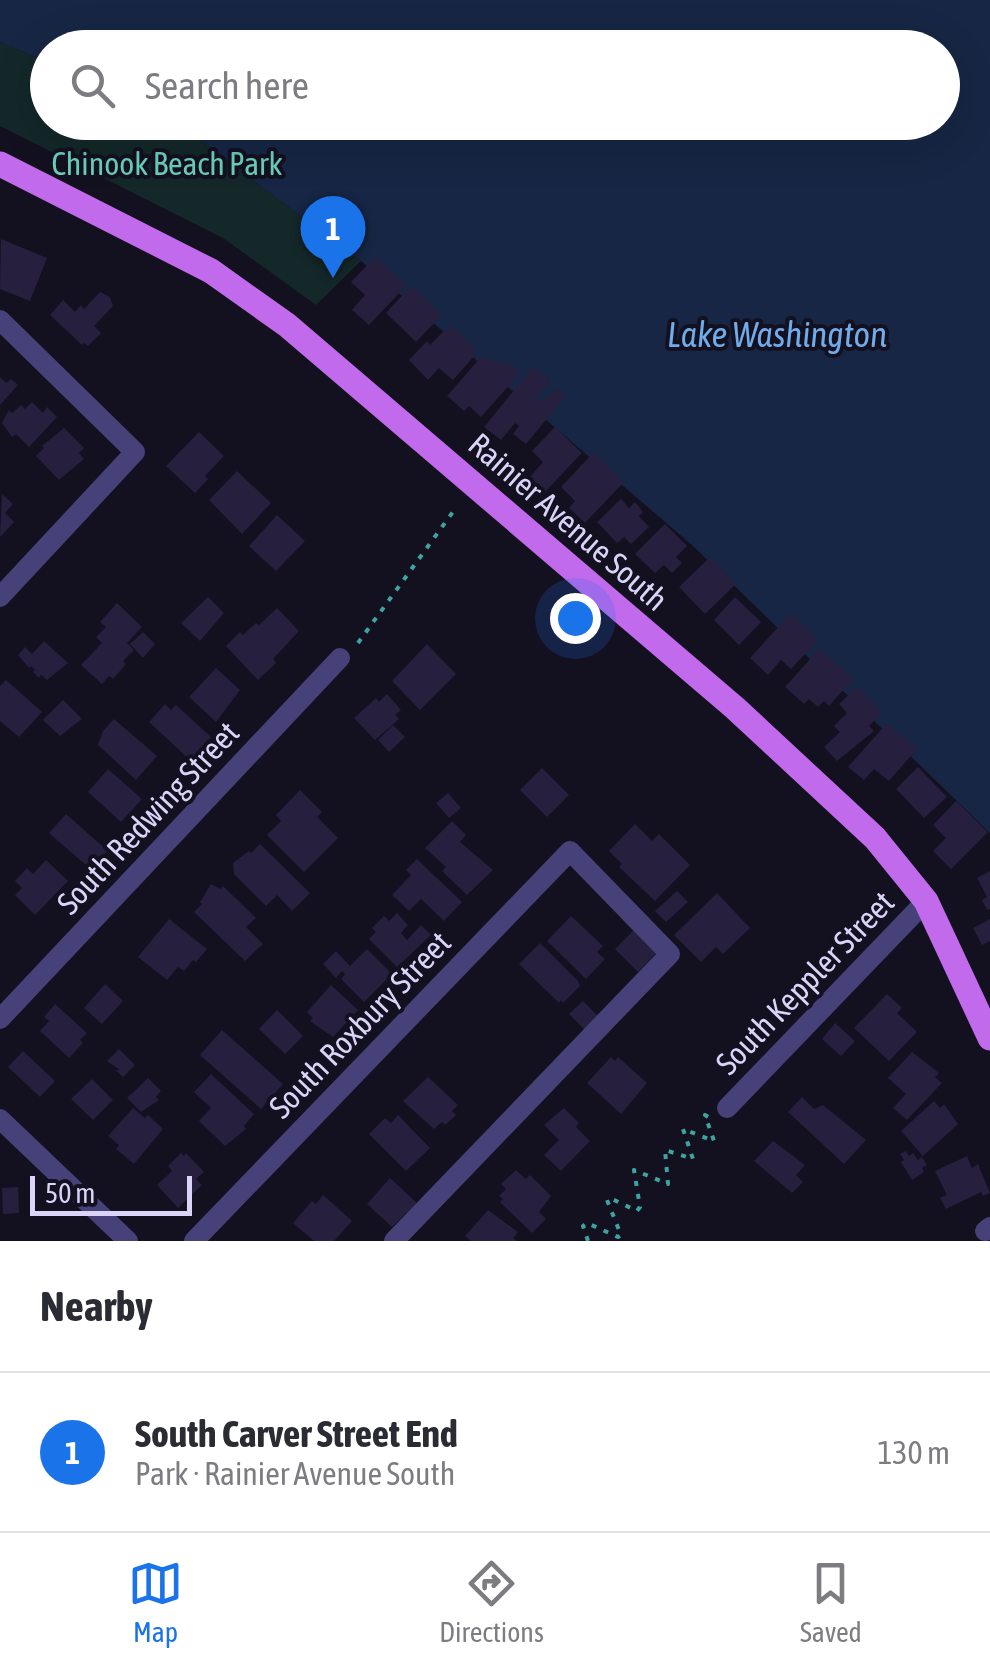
<!DOCTYPE html>
<html lang="en">
<head>
<meta charset="utf-8">
<style>
	body { margin:0; font-family:"Asap Condensed",sans-serif; background:#f7f7f7; color:#2b2b33 }
	.scale { position:absolute; left:30px; bottom:25px; width:162px; box-sizing:border-box; padding-left:10px; border:5px solid #dad4f9; border-top:0; font-size:28px; line-height:35px; white-space:nowrap; color:#dad4f9; -webkit-text-stroke:8px #131020; paint-order:stroke }
	.you { position:absolute; left:575px; top:618px; width:35px; height:35px; margin:-25px; border:8px solid #fff; border-radius:50%; background:#1a73e8; box-shadow:0 0 0 15px #1a73e833 }
	.badge { display:grid; place-items:center; width:65px; height:65px; border-radius:50%; background:#1a73e8; color:#fff; font-size:32px; font-weight:700 }
	.pin { position:absolute; translate:-50% -82px; filter:drop-shadow(0 2px 5px #0008) }
	.pin::after { content:''; position:absolute; top:52px; width:35px; height:30px; background:inherit; clip-path:polygon(0 0,100% 0,50% 100%) }
	.list { margin:0; padding:0; list-style:none }
	h2 { display:flex; justify-content:space-between; align-items:center; height:130px; margin:0; padding:0 40px; font-size:42px }
	h2 small { font-size:32px; font-weight:400; color:#7c7c81 }
	.list li { display:grid; grid-template-columns:65px 1fr auto; gap:30px; align-items:center; box-sizing:border-box; height:160px; padding:0 40px; border-top:2px solid #e1e1e2 }
	.list b { display:block; font-size:38px; white-space:nowrap }
	.list p { margin:0; font-size:32px; white-space:nowrap; color:#7c7c81 }
	.list em { font-size:32px; font-style:normal; color:#7c7c81 }
	.icon { flex:none; width:55px; height:55px; fill:none; stroke:currentColor; stroke-width:2; stroke-linecap:round; stroke-linejoin:round }
	.map { position:relative; flex:none; width:990px; height:1241px; overflow:hidden }
	.search { position:absolute; background:#fff; box-shadow:0 10px 40px #0002; left:30px; right:30px; top:30px; height:110px; display:flex; align-items:center; gap:25px; box-sizing:border-box; padding:0 35px; border-radius:55px; color:#7c7c81; font-size:38px }
	.sheet { height:290px; background:#fff }
	nav { display:flex; justify-content:space-around; align-items:center; box-sizing:border-box; height:140px; border-top:2px solid #e1e1e2; background:#fff; font-size:28px; color:#7c7c81 }
	nav a { display:grid; justify-items:center; gap:5px }
	nav .on { color:#1a73e8 }
	.map>svg:first-child { display:block }
	.green { fill:#142829 }
	.water { fill:#162644 }
	.building { fill:#261f3e }
	.lines { fill:none; stroke-linecap:round; stroke-linejoin:round }
	.path { stroke:#3ea4a2; stroke-width:4; stroke-dasharray:5 8; stroke-linecap:butt }
	.minor { stroke:#464178; stroke-width:20 }
	.major { stroke:#c16aeb; stroke-width:25 }
	.labels { text-anchor:middle; stroke-width:8; stroke-linejoin:round; paint-order:stroke }
	.park-label { font-size:32px; fill:#6acfbb; stroke:#131020 }
	.street-label { font-size:32px; fill:#dad4f9; stroke:#131020 }
	.water-label { font-size:35px; font-style:italic; fill:#70aceb; stroke:#131020 }
</style>
</head>
<body>
<div class="map">
<svg width="990" height="1241" viewBox="0 0 990 1241">
	<rect width="100%" height="100%" fill="#131020"/>
	<!-- green -->
	<path class="green" d="M0 42 47 62 48 122 181 123 216 153 361 261 316 305 223 238 0 126Z"/>
	<!-- water -->
	<path class="water" d="M0 0H990V833L693 546 361 261 216 153 181 123 942 122V48H48L47 62 0 42Z"/>
	<!-- building -->
	<path class="building" d="M1 239 47 258 30 301 0 289Z
		M375 257 406 286 369 325 352 310 365 295 351 282Z
		M411 286 442 315 416 342 386 313Z
		M100 292 110 297 113 306 94 326 101 333 88 346 84 343 82 345 50 315 63 300 75 312 81 305 84 309Z
		M449 326 464 337 477 353 453 380 439 368 428 380 409 360 427 341 430 345Z
		M481 357 512 365 521 372 481 417 469 406 464 411 447 396Z
		M533 367 550 381 536 398 540 402 556 389 565 397 526 444 513 434 519 426 515 423 501 440 484 427Z
		M0 377 7 383 11 379 18 385 0 405Z
		M32 402 43 413 47 407 57 417 29 447 16 434 12 437 2 423 9 410 12 413 21 405 25 409Z
		M555 427 582 453 543 494 528 479 543 462 532 451Z
		M64 428 84 448 79 453 84 459 59 480 36 456 44 448 42 446Z
		M199 432 224 456 205 476 208 479 195 493 166 466Z
		M593 453 624 482 585 523 569 508 575 501 561 487Z
		M237 471 271 503 242 534 209 500Z
		M2 494 13 504 5 513 14 522 0 537Z
		M621 499 629 508 635 502 643 512 639 516 649 527 631 544 624 537 617 543 597 522Z
		M277 515 305 541 276 571 249 546Z
		M665 524 687 546 676 557 682 563 672 573 664 565 655 573 635 554Z
		M710 557 736 584 705 614 679 587Z
		M208 597 224 613 200 641 181 623Z
		M735 597 761 622 739 645 714 620Z
		M117 603 142 627 127 643 134 650 123 661 126 664 113 679 109 676 102 684 81 665 102 643 96 637 106 627 100 622Z
		M277 608 299 631 273 659 276 663 258 680 226 646 240 632 243 635 256 623 259 625Z
		M790 614 818 640 791 669 781 660 768 675 750 658Z
		M143 632 155 644 143 658 130 644Z
		M44 641 68 663 47 680 41 675 39 678 33 672 35 670 31 666 29 668 18 655 25 647 32 654Z
		M427 644 456 674 420 710 392 681Z
		M819 649 853 679 829 706 824 701 818 707 809 699 804 704 785 687Z
		M216 668 240 690 216 722 189 697Z
		M6 680 42 712 19 737 0 721V686Z
		M857 687 882 713 869 726 874 731 837 761 824 747 840 732 834 726 847 713 839 704Z
		M387 694 401 710 395 715 399 719 375 740 354 718 376 698 379 702Z
		M63 700 82 719 60 736 43 720Z
		M165 704 171 710 176 705 211 737 190 760 149 722Z
		M114 719 157 756 136 780 98 745 103 731Z
		M887 723 917 749 889 781 874 769 864 780 848 767Z
		M393 725 405 737 389 752 378 740Z
		M918 767 947 797 924 818 896 789Z
		M542 768 569 795 547 817 520 790Z
		M108 769 142 799 121 822 88 792Z
		M300 790 322 812 317 817 338 838 304 872 267 835 281 821 276 815Z
		M448 793 461 808 449 818 436 803Z
		M956 801 988 832 951 869 933 851 946 838 933 825Z
		M66 814 108 851 102 856 106 860 95 873 49 833Z
		M452 821 466 835 460 842 493 870 467 895 442 871 446 867 425 848Z
		M635 824 652 841 659 834 690 865 655 901 619 867 622 864 609 851Z
		M260 844 310 893 292 911 277 895 266 906 234 874 233 863 249 851 251 853Z
		M417 859 462 902 444 921 421 899 409 911 392 895 411 875 406 870Z
		M46 860 68 881 35 915 15 895 22 888 15 881 27 868 33 874Z
		M990 871V909L987 910 982 900 987 897 977 878Z
		M211 884 221 889 223 886 256 918 246 927 263 944 245 961 194 912 202 904 200 902Z
		M677 891 688 902 666 922 655 911Z
		M717 893 750 928 723 954 716 947 701 962 674 935Z
		M397 913 408 925 401 933 407 940 421 925 431 935 397 967 369 939 376 932 372 928 384 916 389 921Z
		M571 916 603 946 597 952 605 959 586 979 547 941Z
		M169 919 207 949 196 962 193 960 184 971 178 967 167 980 138 957Z
		M990 919V941L982 945 973 928Z
		M634 930 657 952 638 972 615 949Z
		M540 943 578 981 580 986 563 1003 561 1000 559 1003 519 964Z
		M367 949 392 974 364 1002 341 979 345 974 342 971 336 978 323 964 336 951 350 966Z
		M105 984 123 1001 102 1024 84 1008Z
		M331 985 358 1010 333 1037 310 1021 313 1018 307 1012Z
		M887 994 902 1008 897 1013 917 1032 889 1061 854 1028Z
		M583 1001 598 1016 584 1029 569 1014Z
		M55 1004 87 1033 80 1040 83 1043 69 1058 40 1031 49 1021 44 1017Z
		M277 1010 303 1036 285 1054 259 1029Z
		M835 1023 855 1041 841 1056 822 1039Z
		M222 1030 283 1084 261 1109 200 1055Z
		M119 1049 135 1065 123 1077 116 1070H120L107 1061Z
		M23 1051 55 1081 40 1097 8 1067Z
		M912 1052 939 1073 935 1077 942 1083 907 1120 893 1108 906 1094 888 1078Z
		M611 1057 615 1061 618 1057 647 1083 621 1114 587 1083Z
		M211 1074 254 1114 244 1126 246 1129 225 1146 199 1121 211 1108 194 1092Z
		M428 1077 458 1105 452 1111 456 1115 445 1125 442 1122 434 1129 403 1101Z
		M148 1078 161 1091 156 1097 159 1100 141 1112 127 1098Z
		M92 1079 113 1100 93 1120 71 1099Z
		M802 1097 814 1109 823 1105 866 1140 844 1164 788 1112Z
		M934 1101 940 1108 944 1104 958 1124 923 1156 901 1131Z
		M133 1108 145 1118 148 1115 163 1129 134 1164 116 1149 119 1145 108 1136Z
		M564 1108 579 1123 576 1127 590 1141 561 1171 544 1155 559 1140 544 1125Z
		M398 1115 430 1148 406 1171 369 1134 385 1118 391 1123Z
		M773 1141 805 1165 796 1175 803 1182 792 1193 754 1161Z
		M906 1151 909 1156 913 1153 918 1160 922 1157 927 1165 922 1168 924 1172 912 1180 901 1162 904 1160 900 1154Z
		M181 1153 184 1156 186 1153 204 1172 196 1179 202 1185 178 1208 157 1185 172 1171 168 1166Z
		M967 1156 972 1168 978 1164 990 1193 983 1196 981 1192 946 1209 940 1198 947 1195 935 1171Z
		M516 1170 526 1179 530 1175 551 1196 539 1212 546 1219 532 1233 500 1202 503 1199 499 1196 506 1189 501 1184Z
		M390 1178 417 1203 392 1227 367 1204Z
		M18 1187 19 1213 3 1214 2 1188Z
		M323 1195 352 1221 334 1241H314L293 1223 312 1201 316 1204Z
		M488 1210 518 1232 513 1238 517 1241H471L465 1236Z"/>
	<g class="lines">
		<!-- path -->
		<path class="path" d="M358 643 455 509
			M588 1241 583 1226 587 1223 618 1237 621 1235 607 1200 610 1198 637 1211 640 1207 634 1170 668 1184 665 1150 693 1159 683 1129 714 1141 705 1115 708 1117"/>
		<!-- minor -->
		<path class="minor" d="M0 320 135 452 0 597
			M0 1019 340 658
			M727 1108 926 901
			M0 1119 128 1241
			M985 1231 990 1227
			M194 1241 570 851 670 954 394 1241"/>
		<!-- major -->
		<path class="major" d="M0 164 211 271 287 325 735 708 875 838 926 901 990 1038"/>
	</g>
	<g class="labels">
		<!-- park labels -->
		<g class="park-label">
			<text x="167" y="175">Chinook Beach Park</text>
		</g>
		<!-- street labels -->
		<g class="street-label">
			<text transform="translate(568 522) rotate(41)" y="11">Rainier Avenue South</text>
			<text transform="translate(148 818) rotate(-47)" y="11">South Redwing Street</text>
			<text transform="translate(805 983) rotate(-46)" y="11">South Keppler Street</text>
			<text transform="translate(360 1025) rotate(-46)" y="11">South Roxbury Street</text>
		</g>
		<!-- water labels -->
		<g class="water-label">
			<text x="777" y="347">Lake Washington</text>
		</g>
	</g>
</svg>
<div class="scale">50 m</div>
<div class="you"></div>
<div class="pin badge" style="left:333px;top:278px">1</div>
<div class="search"><svg class="icon" aria-label="search" viewBox="0 0 24 24"><circle cx="10" cy="10" r="6"/><path d="M15 15l6 6"/></svg>Search here</div>
</div>
<section class="sheet">
<h2>Nearby<small></small></h2>
<ul class="list">
<li><span class="badge">1</span><div><b>South Carver Street End</b><p>Park · Rainier Avenue South</p></div><em>130 m</em></li>
</ul>
</section>
<nav>
<a class="on"><svg class="icon" aria-label="map" viewBox="0 0 24 24"><path d="M3 6l6-2 6 2 6-2v14l-6 2-6-2-6 2zM9 4v14M15 6v14"/></svg>Map</a>
<a><svg class="icon" aria-label="directions" viewBox="0 0 24 24"><path d="M12 3l9 9-9 9-9-9zM9 14v-3h6M13 9l2 2-2 2"/></svg>Directions</a>
<a><svg class="icon" aria-label="saved" viewBox="0 0 24 24"><path d="M7 4h10v16l-5-4-5 4z"/></svg>Saved</a>
</nav>
</body>
</html>
